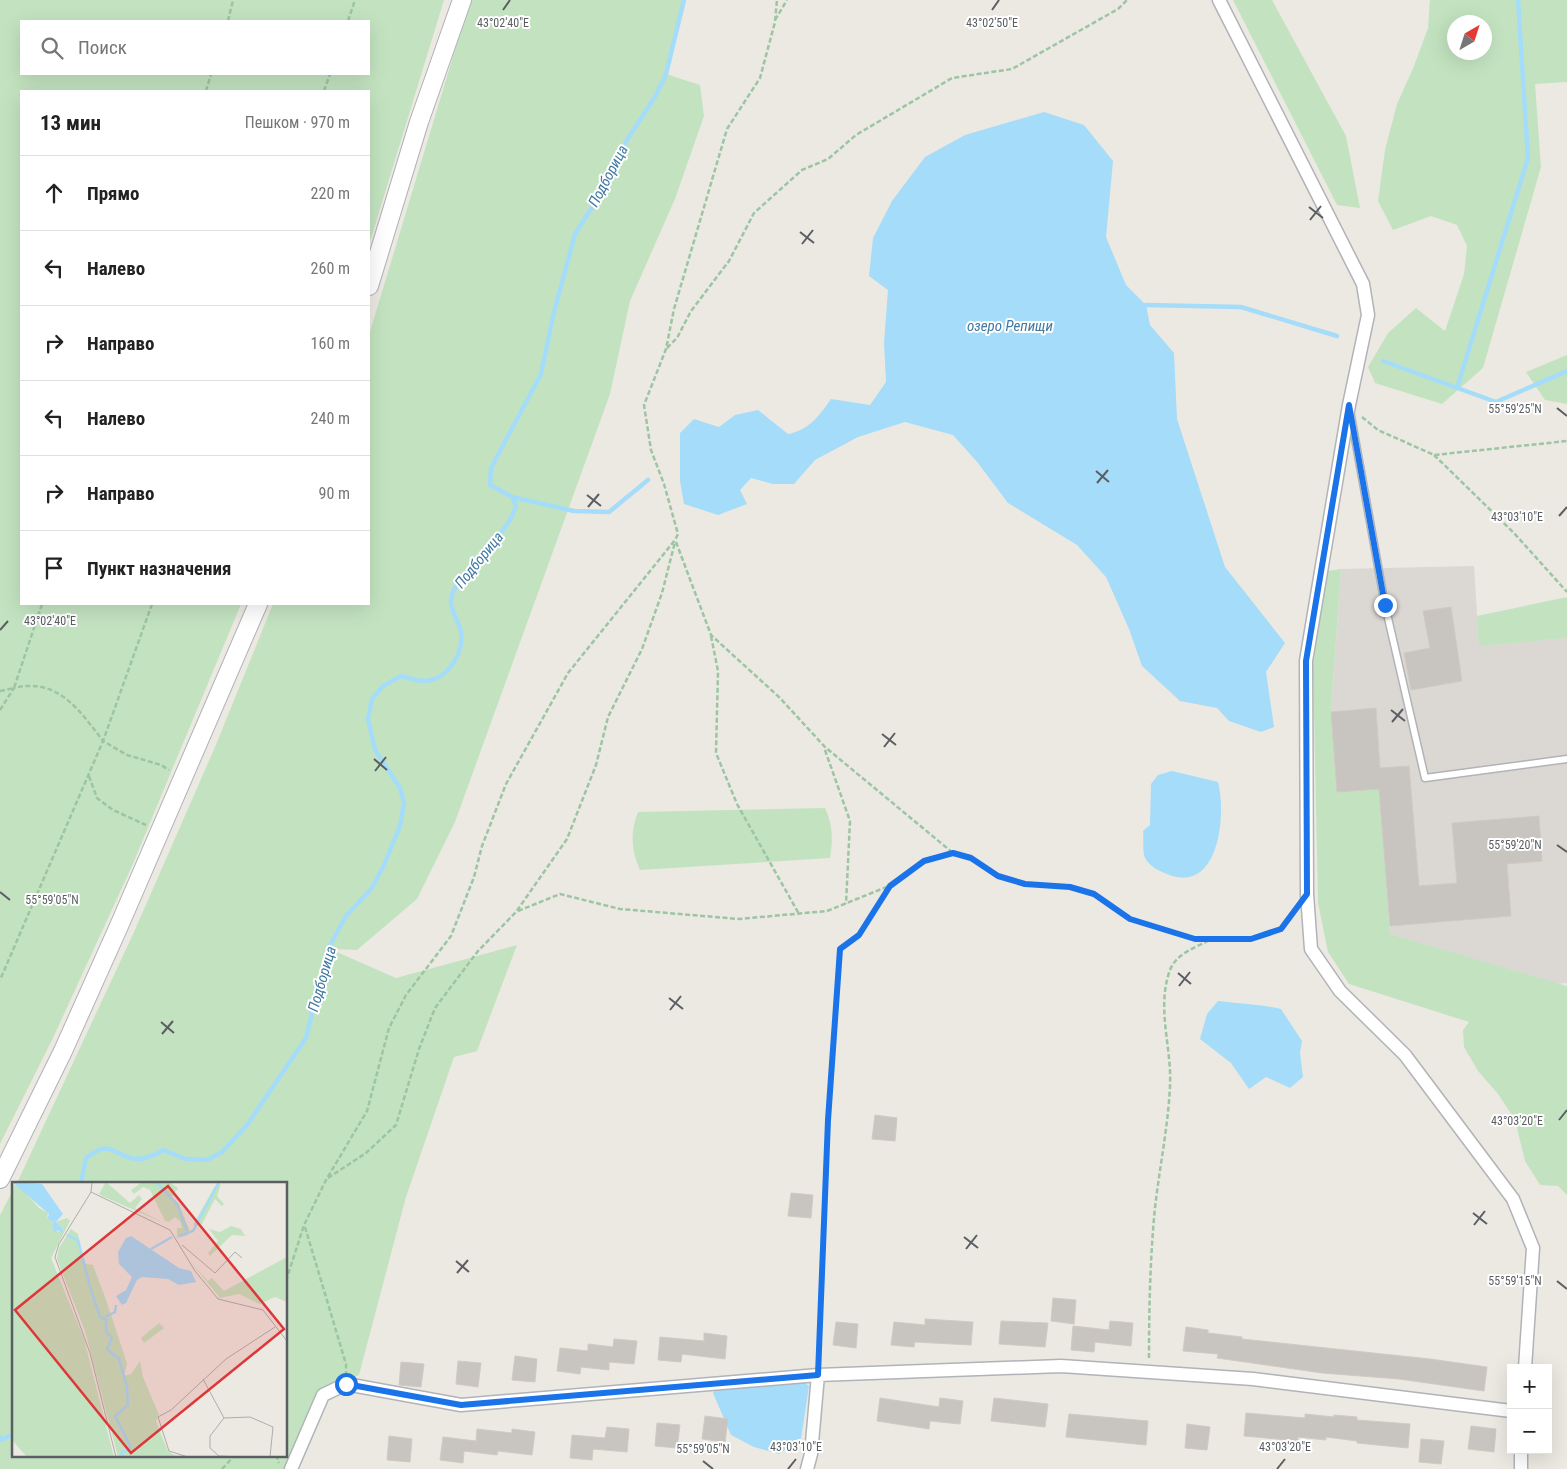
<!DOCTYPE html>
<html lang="ru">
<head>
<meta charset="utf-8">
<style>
	body { margin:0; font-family:"Roboto Condensed",sans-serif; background:#f6f6f6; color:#222 }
	.controls { position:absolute; right:15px; bottom:15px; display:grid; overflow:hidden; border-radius:0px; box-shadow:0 5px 20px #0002 }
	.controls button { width:45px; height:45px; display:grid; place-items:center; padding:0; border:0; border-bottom:1px solid #e0e0e0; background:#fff; color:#222; font:25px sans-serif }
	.compass { position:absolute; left:1447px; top:15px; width:45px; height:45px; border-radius:50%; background:#fff; box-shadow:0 5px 20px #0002; rotate:39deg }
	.stop { position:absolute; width:15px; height:15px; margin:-11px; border:4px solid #1a73e8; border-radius:50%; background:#fff }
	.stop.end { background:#1a73e8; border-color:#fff; box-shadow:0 1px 5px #0008 }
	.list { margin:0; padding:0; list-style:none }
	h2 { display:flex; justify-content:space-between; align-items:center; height:65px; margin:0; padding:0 20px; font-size:21px }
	h2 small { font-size:16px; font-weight:400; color:#767676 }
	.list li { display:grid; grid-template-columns:32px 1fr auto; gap:15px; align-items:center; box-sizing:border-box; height:75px; padding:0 20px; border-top:1px solid #e0e0e0 }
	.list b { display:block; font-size:19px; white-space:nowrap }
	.list em { font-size:16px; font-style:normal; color:#767676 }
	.icon { flex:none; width:28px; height:28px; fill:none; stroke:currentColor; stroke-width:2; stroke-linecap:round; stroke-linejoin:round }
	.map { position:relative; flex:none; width:1567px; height:1469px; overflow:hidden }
	.search { position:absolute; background:#fff; box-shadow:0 5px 20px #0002; left:20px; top:20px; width:350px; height:55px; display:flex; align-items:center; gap:12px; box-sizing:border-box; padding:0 18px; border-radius:0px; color:#767676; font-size:19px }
	.panel { position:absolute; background:#fff; box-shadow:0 5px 20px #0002; left:20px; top:90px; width:350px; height:515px; border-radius:0px }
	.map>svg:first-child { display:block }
	.industrial { fill:#dbd8d4 }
	.green { fill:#c3e3c0; fill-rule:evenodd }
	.water { fill:#a5dcf9 }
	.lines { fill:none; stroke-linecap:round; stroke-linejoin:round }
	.stream { stroke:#a5dcf9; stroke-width:4.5 }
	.building { fill:#c8c4c0; stroke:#d0cac1 }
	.service-casing { stroke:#b0b3b7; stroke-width:9 }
	.minor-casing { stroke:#b0b3b7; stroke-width:15 }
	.secondary-casing { stroke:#afb2b7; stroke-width:20 }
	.path { stroke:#9bc5a3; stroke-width:2.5; stroke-dasharray:5 2.5; stroke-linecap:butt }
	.service { stroke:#fff; stroke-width:6 }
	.minor { stroke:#fff; stroke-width:12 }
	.secondary { stroke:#fff; stroke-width:18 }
	.route { stroke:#1a73e8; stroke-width:6 }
	.ticks { fill:none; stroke:#5a5e62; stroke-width:2 }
	.labels { text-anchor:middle; stroke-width:4; stroke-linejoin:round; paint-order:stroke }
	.water-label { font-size:15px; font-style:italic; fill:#4179a2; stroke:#fff }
	.inset-river { fill:none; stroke:#a5dcf9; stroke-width:2.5 }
	.inset-road { fill:none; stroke:#aeadab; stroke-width:1 }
	.view { fill:#dd3739; fill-opacity:0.15; stroke:#dd3739; stroke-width:2.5 }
	.inset-edge { fill:none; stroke:#5a5e62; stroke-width:2.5 }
	.ticks-label { font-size:12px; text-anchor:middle; fill:#5a5e62; stroke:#fff; stroke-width:4; stroke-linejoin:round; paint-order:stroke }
</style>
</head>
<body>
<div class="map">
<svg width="1567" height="1469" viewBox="0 0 1567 1469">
	<rect width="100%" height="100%" fill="#ece9e2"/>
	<!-- industrial -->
	<path class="industrial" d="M1474 566 1479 645 1567 638V983L1556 984 1390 934 1379 789 1337 792 1331 712 1341 569Z"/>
	<!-- green -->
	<path class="green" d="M0 0H444L369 245V91H21V604H241L132 866 53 1038 0 1144ZM21 21H369V74H21Z
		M470 0H684L666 74 700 85 704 116 675 199 630 301 610 394 455 822 417 899 357 950 330 949 396 978 517 945 477 1051 454 1057 406 1197 359 1375 320 1394 287 1469H0V1215L14 1188V1455H286V1183H17L134 932 215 747 273 604H369V335Z
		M1233 0H1272L1346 136 1360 208 1337 205Z
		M1430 0H1567V82L1535 84 1541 167 1483 368 1442 404 1375 383 1368 367 1388 333 1416 308 1445 331 1464 274 1467 246 1457 225 1431 216 1393 230 1378 201 1385 150 1397 104 1414 66 1428 28ZM1454 22H1484V52H1454Z
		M1567 355V404L1545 400 1526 372Z
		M1341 569 1331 712 1337 791 1379 789 1390 934 1567 986V1195L1558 1186 1540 1185 1525 1161 1515 1120 1498 1094 1478 1071 1464 1047 1463 1030 1469 1022 1349 984 1328 952 1318 903 1313 666 1327 571Z
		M1567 597V638L1479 646 1477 616Z
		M825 808C833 825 833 839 830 858L640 870C631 850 630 832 638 812Z"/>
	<!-- water -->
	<path class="water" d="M1044 112 1084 125 1113 161 1106 237 1126 285 1146 305 1150 325 1174 353 1177 419 1225 567 1285 643 1266 672 1274 727 1261 732 1229 721 1217 708 1180 701 1142 666 1129 629 1106 577 1077 545 1008 503 978 463 953 435 905 422 858 437 815 460 794 484H773L751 478 740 490 747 504 718 515 684 504 680 481V433L694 419 719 427 735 415 758 410 788 434C809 430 819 416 831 399L870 405 886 382 884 343 888 290 869 276 873 238 892 201 925 157 965 135Z
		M1172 771 1218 782C1227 816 1218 896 1167 874 1159 871 1149 866 1145 858 1142 851 1144 839 1143 831L1150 825 1151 784 1158 775Z
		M1218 1001C1240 1004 1260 1004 1281 1009L1302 1041 1300 1053 1303 1077 1290 1088 1266 1077 1249 1089 1231 1063 1200 1039 1207 1014Z
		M802 1381 809 1386 801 1439 779 1454 754 1447 731 1435 713 1393 718 1387Z"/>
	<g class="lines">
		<!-- stream -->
		<path class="stream" d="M1146 305 1241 307 1337 336
			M1383 361 1496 402 1567 371
			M1457 388 1528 158 1518 0
			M512 497 574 511 609 512 648 480
			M81 1183 86 1158C113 1137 112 1157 137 1159 147 1159 155 1155 163 1150L186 1159 207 1160 222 1152 247 1125 306 1038 328 949 346 916 372 888 384 865 400 826 404 803 400 788 375 750 368 719 372 699 383 686 401 676C408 678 416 681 424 681 447 680 464 655 461 632 459 619 444 606 455 588 472 561 507 535 516 506L512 497 490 485 491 468 541 374 554 312 575 234 603 190 627 140 656 95 666 74 684 0
			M0 1437 1 1440 14 1434"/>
	</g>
	<!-- building -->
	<path class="building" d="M1451 607 1462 681 1411 690 1404 653 1430 648 1423 611Z
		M1376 708 1380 768 1409 766 1419 886 1457 883 1452 823 1539 816 1542 861 1507 864 1511 916 1390 926 1379 789 1337 792 1331 712Z
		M875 1115 897 1118 895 1141 872 1139Z
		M791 1193 813 1195 811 1218 788 1216Z
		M1053 1298 1076 1300 1074 1324 1051 1321Z
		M925 1319 973 1322 971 1345 915 1342 914 1347 891 1345 894 1322 925 1325Z
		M1001 1321 1048 1323 1045 1347 999 1344Z
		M1110 1321 1133 1323 1131 1346 1095 1342 1094 1352 1071 1350 1073 1326 1109 1330Z
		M836 1322 858 1324 856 1348 833 1345Z
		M1186 1327 1208 1330V1333L1242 1337V1339L1430 1359 1487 1367 1484 1391 1399 1379 1322 1373 1217 1358 1218 1354 1183 1351Z
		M704 1333 727 1336 725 1359 682 1354 681 1362 658 1360 660 1337 704 1341Z
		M614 1339 637 1341 634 1364 609 1362V1370L581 1367 580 1374 557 1371 560 1348 588 1351V1344L613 1347Z
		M515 1356 537 1359 535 1382 512 1380Z
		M458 1361 481 1363 478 1387 456 1384Z
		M401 1362 424 1364 421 1387 399 1385Z
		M880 1398 939 1407 940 1398 963 1401 960 1424 930 1421 929 1429 877 1421Z
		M994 1398 1048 1404 1045 1427 991 1421Z
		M1246 1413 1305 1418V1414L1334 1417V1415L1357 1417V1420L1410 1424 1408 1448 1357 1443V1441L1326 1437V1440L1298 1437V1441L1244 1436Z
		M1069 1414 1148 1421 1146 1445 1066 1437Z
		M705 1416 728 1419 725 1442 702 1439Z
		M657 1423 680 1425 677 1448 655 1446Z
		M1187 1424 1210 1427 1207 1450 1185 1448Z
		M1471 1426 1496 1429 1494 1452 1468 1449Z
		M607 1427 629 1429 627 1452 593 1449 592 1460 570 1458 572 1435 605 1438Z
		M477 1429 512 1433V1429L535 1432 532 1455 498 1451 497 1455 464 1451 463 1463 440 1460 443 1437 476 1441Z
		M389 1436 412 1439 410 1462 387 1460Z
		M1421 1439 1444 1441 1441 1464 1419 1462Z"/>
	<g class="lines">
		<!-- service casing -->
		<g class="service-casing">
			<path id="service" d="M1351 416 1385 605 1425 778 1567 759"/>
		</g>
		<!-- minor casing -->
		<g class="minor-casing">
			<path id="minor" d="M1219 0 1363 284 1368 315 1349 405 1306 661 1307 894 1311 949 1340 991 1405 1055 1513 1199 1533 1248 1525 1368
				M291 1469 323 1395 346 1384 461 1405 818 1375 1061 1366 1253 1379 1511 1411
				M807 1469 811 1454 818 1375
				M1521 1469V1450"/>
		</g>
		<!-- secondary casing -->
		<g class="secondary-casing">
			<path id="secondary" d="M369 286 419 122 462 0
				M0 1179 63 1051 119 926 258 604"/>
		</g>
		<!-- path -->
		<path class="path" d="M775 20 787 0
			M228 21 233 0
			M348 21 355 0
			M206 91 211 74
			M324 91 330 74
			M667 348 677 338 691 311 729 261 754 213 802 170 828 159 856 135 952 78 1012 69 1118 9 1127 0
			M1362 417 1378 430 1434 455 1567 441
			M1434 455 1514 533 1567 592
			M676 542 711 635 779 697 825 747 953 853
			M152 604 103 741 127 755 161 765 169 770
			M711 636 718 671 716 753 737 804 799 914
			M0 691 14 688 42 604
			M0 710 14 688C58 677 80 711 103 741L0 980
			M825 750 850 821 846 904
			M89 776 97 798 113 810 146 825
			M518 911 560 894 620 909 739 919 827 911 889 886
			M328 1178 366 1153 396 1125 419 1049 435 1008 478 951 516 912 567 839 596 765 608 717 642 649 662 593 675 542
			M305 1227 346 1364V1373
			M286 1281 304 1225 326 1180 367 1111 389 1028 406 995 451 936 474 877 482 846 506 784 568 673 675 540 678 534 664 484 651 450 644 405 666 349 674 309 727 129 760 78 775 22 777 0
			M1149 1358C1149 1311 1150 1265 1154 1218 1158 1174 1168 1130 1170 1086 1172 1047 1156 1008 1170 970 1176 954 1194 948 1208 941
			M819 1361 828 1120 840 949 859 935 890 886 924 861 953 853 971 858 998 876 1025 884 1070 887 1094 894 1130 919 1195 939H1251L1281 929 1295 910
			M276 1455 279 1463
			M222 1469 235 1455"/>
		<!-- service -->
		<use href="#service" class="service"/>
		<!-- minor -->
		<use href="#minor" class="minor"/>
		<!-- secondary -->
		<use href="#secondary" class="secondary"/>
	</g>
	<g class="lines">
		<!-- route -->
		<path class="route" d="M346 1384 461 1405 818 1375 828 1120 840 949 859 935 890 886 924 861 953 853 971 858 998 876 1025 884 1070 887 1094 894 1130 919 1195 939H1251L1281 929 1307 894 1306 661 1349 405 1385 605"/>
	</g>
	<!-- ticks -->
	<path class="ticks" d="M503 10 510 0M992 10 999 0M1309 207 1323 218M1310 220 1321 206M800 232 814 243M802 244 813 230M1557 408 1567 416M1096 471 1109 482M1097 483 1108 470M587 495 601 506M588 507 599 494M1559 516 1567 507M0 630 8 621M1391 710 1405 721M1392 722 1403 709M882 734 896 745M884 747 895 733M374 759 387 770M375 771 386 757M1557 845 1567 852M0 892 10 900M1178 973 1191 984M1179 986 1190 972M669 998 683 1009M670 1010 681 996M161 1022 174 1033M162 1034 173 1021M1559 1120 1567 1110M1473 1213 1487 1224M1474 1225 1485 1211M964 1237 978 1248M966 1249 977 1235M456 1261 469 1272M457 1273 468 1260M1557 1281 1567 1289M703 1461 713 1469M788 1469 796 1459M1277 1469 1285 1459"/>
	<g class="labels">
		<!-- water labels -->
		<g class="water-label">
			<text transform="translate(608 176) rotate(-62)" y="5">Подборица</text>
			<text x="1010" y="331">озеро Репищи</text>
			<text transform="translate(479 560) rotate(-51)" y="5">Подборица</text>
			<text transform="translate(322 979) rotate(-74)" y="5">Подборица</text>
		</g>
	</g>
	<!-- overview -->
	<g transform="translate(12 1182)">
		<rect width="275" height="275" fill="#ece9e2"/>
		<path d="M94 0 118 21 127 13 130 17 123 26 152 41 90 14 87 12ZM130 0H157L166 6 160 15 167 22 177 47 176 53 165 56V46H170L168 39 163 35 157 40 153 39 138 8 131 5 122 12 119 8ZM0 2 10 7 27 26 36 31 35 37 43 40V50L52 48 44 40 55 36 58 39 39 76 72 157 102 275H15L0 258ZM209 2 205 14 212 22 210 24 203 17 190 42 181 43 203 4ZM219 44 229 47 233 54 220 53 198 74 196 71 206 59 197 47 208 50ZM59 47 66 52 69 72 74 82 81 83 94 118 112 172 115 182 112 194 119 192 128 179 131 195 147 233 144 239 148 250 156 269 165 275H106L73 149 45 77 47 66ZM275 75V120L263 115 247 122 227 112 208 116 178 79 196 99 200 96 212 109ZM147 141 152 146 132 161 129 156Z" fill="#c3e3c0"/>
		<path d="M0 0 30 2 51 32 44 40 51 47V51L46 48 43 51 40 45 42 40 35 37 37 32ZM119 54 167 86 179 89 184 100 167 103 156 97 130 95 125 98 114 121 110 123 104 114 114 108 120 95 107 82 106 70 114 56Z" fill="#a5dcf9"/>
		<path class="inset-river" d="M144 0 165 22 175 49M55 53 66 58 78 105 88 135 94 138V150L100 156 95 167 107 177 115 205 116 223 103 234 118 264 117 268 109 270 111 275M167 54 181 49 207 0M139 67 160 55M93 135 103 130 104 123"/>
		<path class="inset-road" d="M80 0 79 10 47 62 43 75 78 171 104 275M79 10 158 48 183 89 206 117 251 128 275 159M170 63 203 91 223 70 230 76M191 197 212 236 238 235 261 245 258 275M212 236 198 254V266L207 274 228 275M176 275 157 269 146 235 159 228 214 177 263 145"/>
		<path class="view" d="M156 4 272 147 119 271 3 128Z"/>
		<rect width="275" height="275" class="inset-edge"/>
	</g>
	<g class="ticks-label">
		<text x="503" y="27">43°02'40"E</text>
		<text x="992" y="27">43°02'50"E</text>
		<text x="1515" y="413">55°59'25"N</text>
		<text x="1517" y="521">43°03'10"E</text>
		<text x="50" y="625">43°02'40"E</text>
		<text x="1515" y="849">55°59'20"N</text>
		<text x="52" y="904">55°59'05"N</text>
		<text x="1517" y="1125">43°03'20"E</text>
		<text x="1515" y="1285">55°59'15"N</text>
		<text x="796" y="1451">43°03'10"E</text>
		<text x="1285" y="1451">43°03'20"E</text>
		<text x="703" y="1453">55°59'05"N</text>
	</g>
</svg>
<div class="controls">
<button>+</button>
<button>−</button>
</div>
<svg class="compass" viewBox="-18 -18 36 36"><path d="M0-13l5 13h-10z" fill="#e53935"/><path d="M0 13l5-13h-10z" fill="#767676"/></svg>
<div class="stop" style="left:346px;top:1384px"></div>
<div class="stop end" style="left:1385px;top:605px"></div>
<div class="search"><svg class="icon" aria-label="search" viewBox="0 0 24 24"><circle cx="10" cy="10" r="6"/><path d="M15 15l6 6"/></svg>Поиск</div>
<section class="panel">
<h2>13 мин<small>Пешком · 970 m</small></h2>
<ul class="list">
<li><svg class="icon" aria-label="ahead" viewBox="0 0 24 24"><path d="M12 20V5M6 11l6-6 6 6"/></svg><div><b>Прямо</b></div><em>220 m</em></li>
<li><svg class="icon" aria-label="left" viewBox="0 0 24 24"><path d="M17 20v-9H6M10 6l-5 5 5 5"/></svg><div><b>Налево</b></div><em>260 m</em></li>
<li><svg class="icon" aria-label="right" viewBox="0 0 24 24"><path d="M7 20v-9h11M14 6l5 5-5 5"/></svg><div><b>Направо</b></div><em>160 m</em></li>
<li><svg class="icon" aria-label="left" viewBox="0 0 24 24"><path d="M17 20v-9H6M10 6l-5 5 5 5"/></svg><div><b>Налево</b></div><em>240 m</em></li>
<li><svg class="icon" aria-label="right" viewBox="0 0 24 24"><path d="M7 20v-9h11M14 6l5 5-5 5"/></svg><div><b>Направо</b></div><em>90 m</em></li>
<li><svg class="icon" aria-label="arrive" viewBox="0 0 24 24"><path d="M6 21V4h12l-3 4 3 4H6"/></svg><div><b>Пункт назначения</b></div></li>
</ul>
</section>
</div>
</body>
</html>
